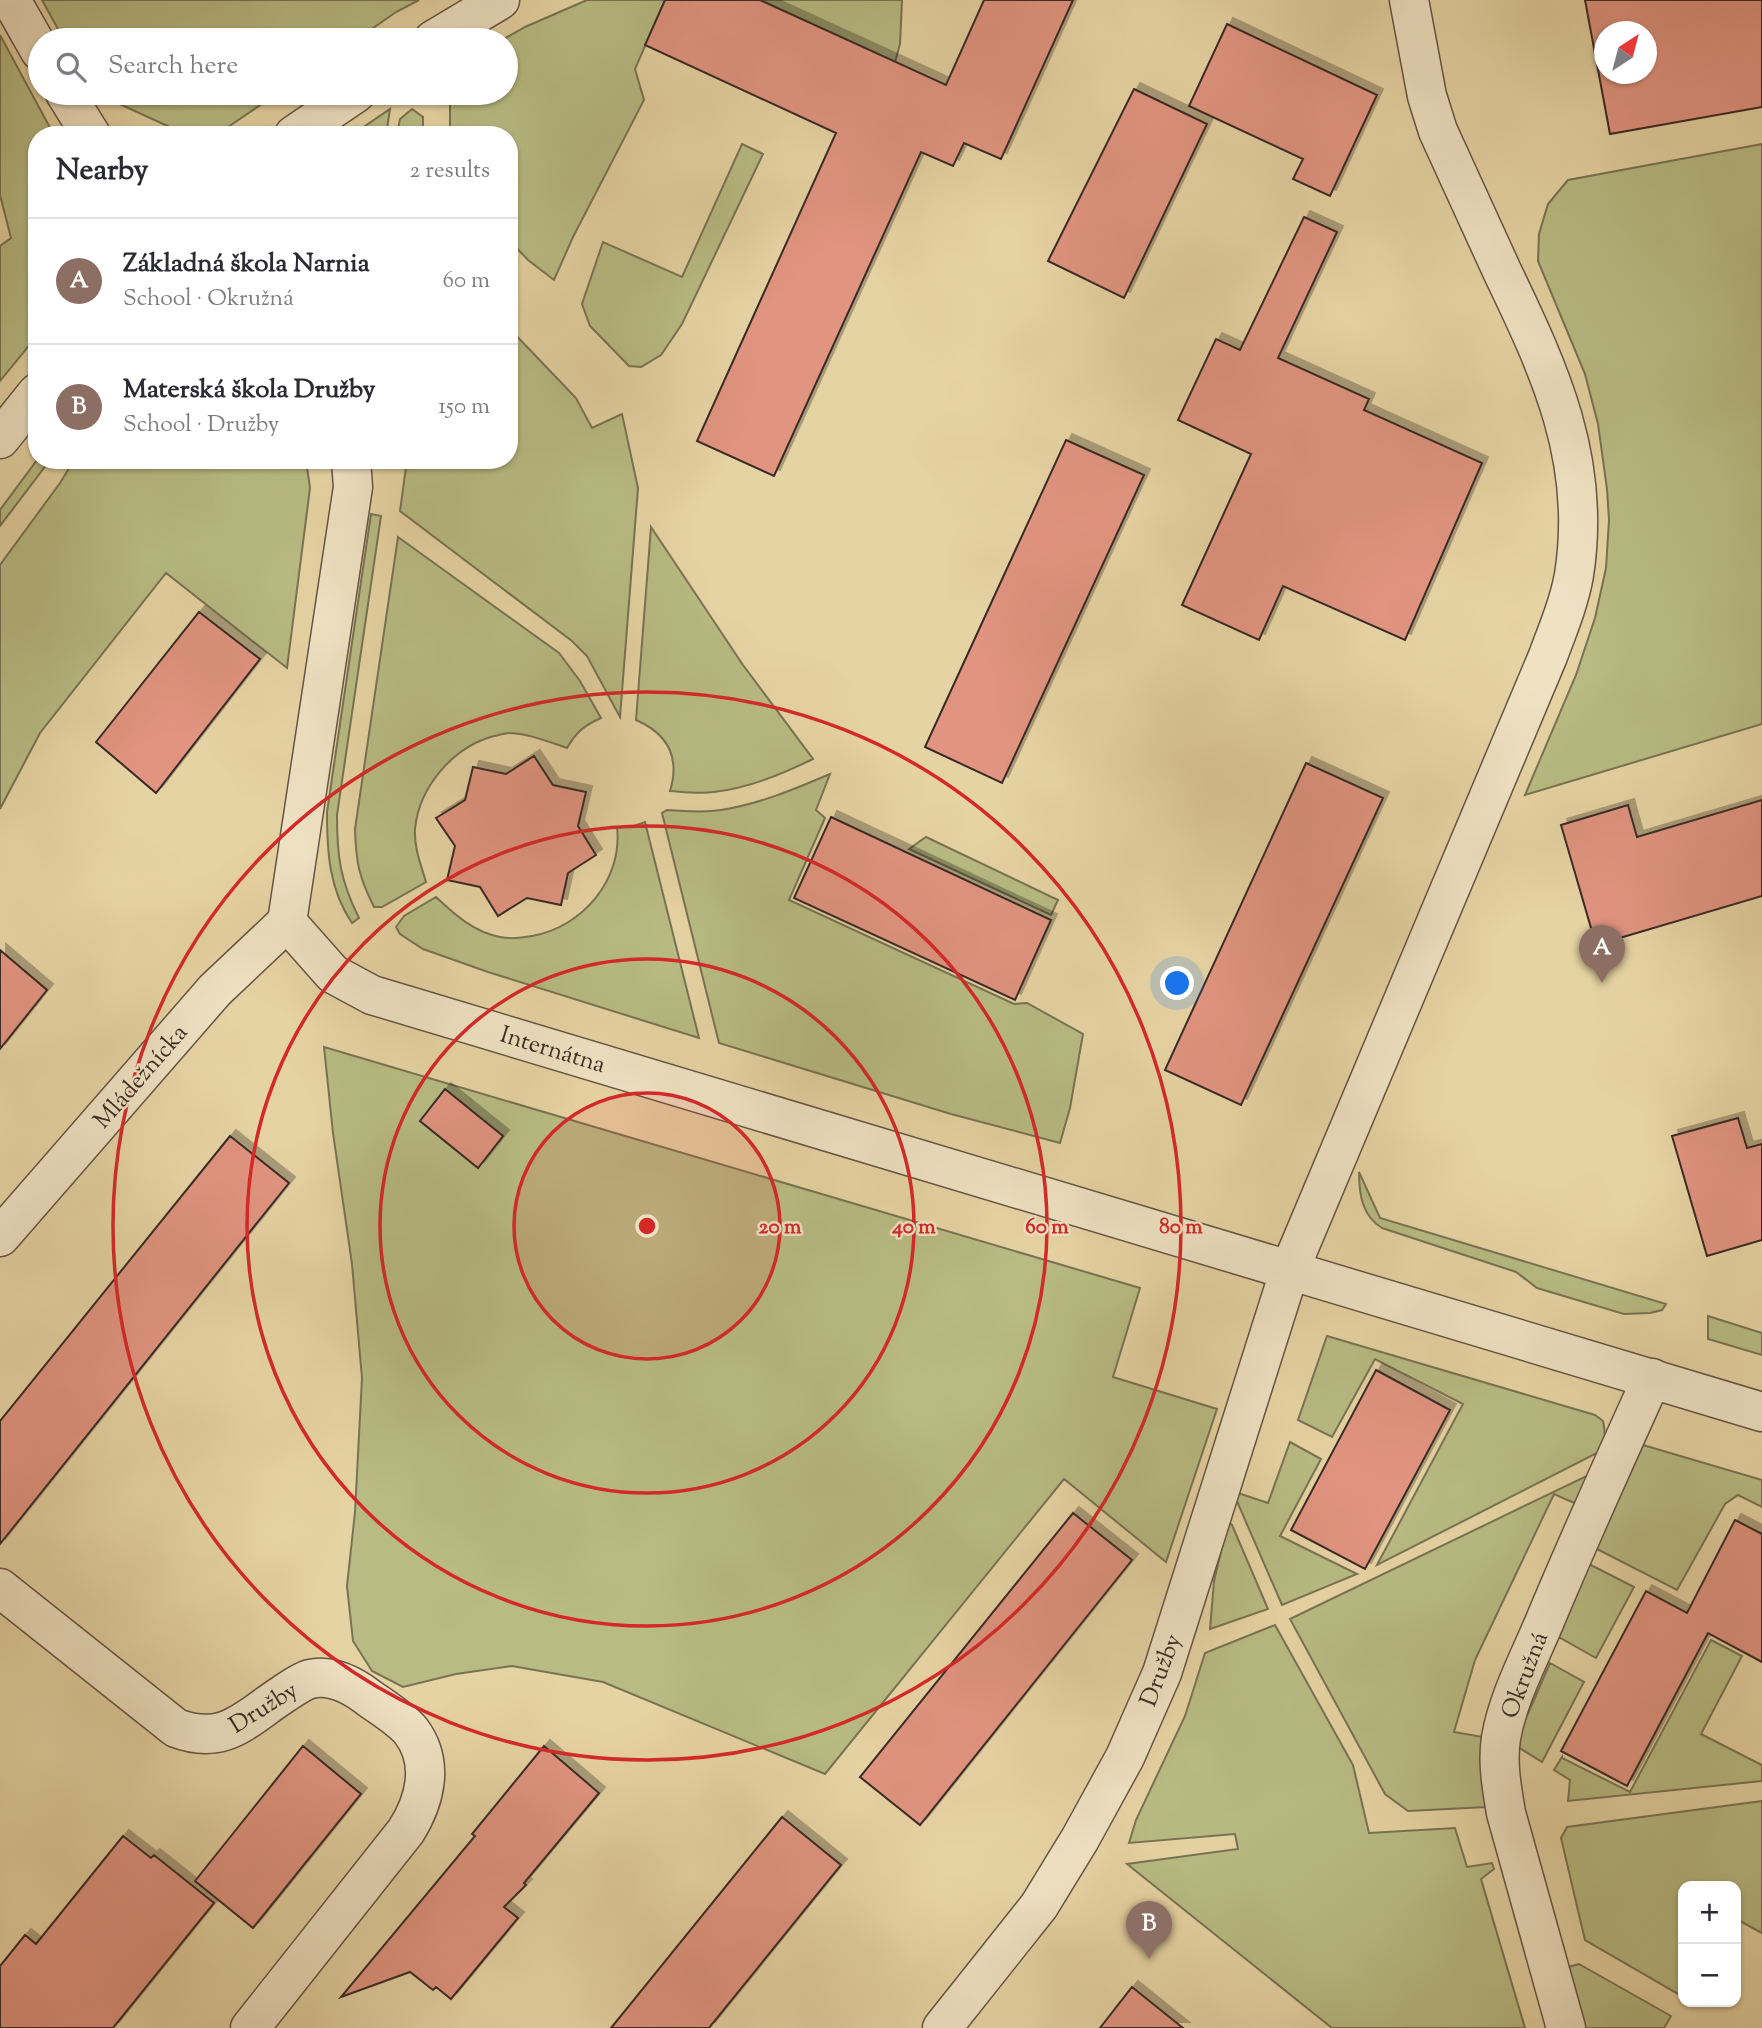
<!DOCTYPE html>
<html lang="en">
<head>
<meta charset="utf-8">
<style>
	body { margin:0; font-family:"Sorts Mill Goudy",serif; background:#f7f7f7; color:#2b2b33 }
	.controls { position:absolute; right:21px; bottom:21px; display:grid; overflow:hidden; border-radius:14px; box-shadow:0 2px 5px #0004 }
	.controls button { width:63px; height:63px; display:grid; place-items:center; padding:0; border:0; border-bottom:2px solid #e1e1e2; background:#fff; color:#2b2b33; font:35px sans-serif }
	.compass { position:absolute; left:1594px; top:21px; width:63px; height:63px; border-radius:50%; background:#fff; box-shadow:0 2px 5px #0004; rotate:36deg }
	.you { position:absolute; left:1178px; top:984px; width:24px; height:24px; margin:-18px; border:5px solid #fff; border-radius:50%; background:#1a73e8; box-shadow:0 0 0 10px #1a73e833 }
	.badge { display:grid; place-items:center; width:46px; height:46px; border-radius:50%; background:#8f2418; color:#fff; font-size:23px; font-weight:700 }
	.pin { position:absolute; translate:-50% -58px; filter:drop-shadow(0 2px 4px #0008) }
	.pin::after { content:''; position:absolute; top:37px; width:24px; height:21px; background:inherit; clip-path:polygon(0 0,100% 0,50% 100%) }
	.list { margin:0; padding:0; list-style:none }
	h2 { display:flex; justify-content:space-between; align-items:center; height:91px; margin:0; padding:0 28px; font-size:30px }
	h2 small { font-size:23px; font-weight:400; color:#7c7c81 }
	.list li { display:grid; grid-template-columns:46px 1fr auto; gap:21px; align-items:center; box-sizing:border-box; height:126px; padding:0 28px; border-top:2px solid #e1e1e2 }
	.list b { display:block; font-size:26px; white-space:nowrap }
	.list p { margin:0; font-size:23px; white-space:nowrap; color:#7c7c81 }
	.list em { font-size:23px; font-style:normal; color:#7c7c81 }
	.icon { flex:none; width:38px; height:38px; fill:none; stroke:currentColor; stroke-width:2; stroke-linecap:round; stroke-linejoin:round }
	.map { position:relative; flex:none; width:1762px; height:2028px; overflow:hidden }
	.search { position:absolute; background:#fff; box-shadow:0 2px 5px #0004; left:28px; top:28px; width:490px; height:77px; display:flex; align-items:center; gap:18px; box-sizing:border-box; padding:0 24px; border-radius:38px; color:#7c7c81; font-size:26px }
	.panel { position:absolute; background:#fff; box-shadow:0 2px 5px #0004; left:28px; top:126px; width:490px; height:343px; border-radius:28px }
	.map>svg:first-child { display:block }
	.green { fill:#b8bb83; stroke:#787354; stroke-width:2 }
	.building { fill:#e19480; stroke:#392b25; stroke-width:2; fill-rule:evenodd; filter:url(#shadow) }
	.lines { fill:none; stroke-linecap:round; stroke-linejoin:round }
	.minor-casing { stroke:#645544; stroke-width:41 }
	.tertiary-casing { stroke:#645544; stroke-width:41 }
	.minor { stroke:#efe2c3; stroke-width:38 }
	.tertiary { stroke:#efe2c3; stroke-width:38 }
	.ring { fill:none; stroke:#d62828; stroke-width:3.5 }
	.labels { text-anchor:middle; stroke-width:5; stroke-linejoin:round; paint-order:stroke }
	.street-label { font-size:24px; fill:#392b25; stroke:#efe2c3 }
	.centre { fill:#d62828; stroke:#efe2c3; stroke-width:3.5 }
	.ring-label { font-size:21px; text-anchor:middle; font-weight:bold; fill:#d62828; stroke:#efe2c3; stroke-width:5; stroke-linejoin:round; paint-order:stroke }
</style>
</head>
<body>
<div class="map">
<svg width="1762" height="2028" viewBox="0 0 1762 2028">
	<defs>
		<filter id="shadow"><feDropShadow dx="6" dy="-6" stdDeviation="0" flood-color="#0004"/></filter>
	</defs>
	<rect width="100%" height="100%" fill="#e6d3a3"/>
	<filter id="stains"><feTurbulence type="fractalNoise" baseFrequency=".00286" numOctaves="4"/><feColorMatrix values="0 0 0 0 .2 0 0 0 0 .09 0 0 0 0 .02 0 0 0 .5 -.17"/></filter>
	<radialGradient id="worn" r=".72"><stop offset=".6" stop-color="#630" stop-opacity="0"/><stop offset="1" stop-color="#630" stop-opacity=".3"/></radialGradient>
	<!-- green -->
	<path class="green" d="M42 0H419L396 12 356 40H64Z
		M587 0H665L635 69 644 100 573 237 554 280 528 260 509 240V135H450V93H506V40H502L525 27Z
		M760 0H902L900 44 895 62Z
		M0 35 54 135H37V336L0 381V246L11 238 0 195Z
		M107 93H278L222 131 174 129 115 102Z
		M390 109 386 135H352Z
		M412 109 423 117V135H397L400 119Z
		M742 144 763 154 682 324 661 355 641 367 629 366 590 326 582 304 603 242 682 277Z
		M1762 144V724L1525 795 1576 675 1595 618 1606 568 1609 520 1607 489 1598 424 1585 374 1538 261 1539 234 1548 204 1568 180Z
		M509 328 576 398 592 428 622 414 638 488 620 717 587 656 572 641 400 511 407 460H509Z
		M37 460H50L0 526V510Z
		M74 460H306L310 488 287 668 166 573 40 733 0 809V565L60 483Z
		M371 514 381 516 337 815C337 856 340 880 359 918L352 923C329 889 327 852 327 812Z
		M651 527 743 665 813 759C782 774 749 788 714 792 700 794 685 792 670 791 680 758 668 734 636 720Z
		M398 537 559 653 580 681 601 718C585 725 576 732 567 748 549 742 530 734 510 733 505 733 499 735 494 736 453 747 419 787 415 829 414 848 421 865 426 882L382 907H374C359 877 356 863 355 829Z
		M830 774 816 810 825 818 789 900 1014 1004 1027 1003 1083 1034 1070 1108 1060 1143 951 1114 719 1043 662 813 667 810C685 811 704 813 721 810 759 804 795 789 830 774Z
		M645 822 699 1038 488 972 423 949 400 934 396 927 404 916 436 897C455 915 474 932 500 937 510 939 522 938 532 936 583 927 623 879 617 827H631Z
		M926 837 1058 900 1051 915 909 849Z
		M324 1047 1140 1288 1113 1377 1217 1409 1166 1562 1064 1479 825 1774 603 1682 512 1666 456 1674 403 1687 372 1671 353 1641 347 1586 355 1512 362 1378 352 1264 333 1133Z
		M1359 1172 1380 1218 1666 1304 1662 1310 1650 1313 1624 1314 1537 1288 1516 1272 1382 1228C1362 1216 1359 1194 1359 1172Z
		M1708 1316 1762 1333V1355L1708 1339Z
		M1327 1336 1595 1415 1603 1421C1606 1435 1606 1442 1597 1453L1377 1565 1463 1404 1375 1359 1332 1437 1298 1420Z
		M1290 1442 1321 1459 1280 1536 1357 1574 1282 1605 1236 1499 1238 1493 1268 1503Z
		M1643 1445 1762 1480V1507L1738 1495 1725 1504 1677 1590 1593 1547Z
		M1597 1471 1581 1506 1554 1494 1475 1660 1454 1732 1483 1737 1486 1807 1408 1811 1385 1794 1290 1619Z
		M1228 1522 1232 1525 1268 1609 1210 1629 1214 1581Z
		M1587 1563 1634 1587 1596 1658 1557 1636Z
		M1275 1625 1353 1765 1369 1833 1455 1828 1467 1867 1492 1863 1494 1869 1481 1879 1525 2028H1332L1127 1864 1238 1849 1235 1834 1129 1843 1136 1820 1185 1716 1205 1653Z
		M1711 1640 1742 1656 1701 1734 1762 1765V1781L1568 1801 1570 1780 1554 1770 1562 1757V1758L1630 1792Z
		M1550 1663 1584 1682 1542 1762 1518 1747 1523 1725Z
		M1762 1801V1933L1736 1919V1886H1683V1989L1680 1995 1585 1940 1561 1838 1567 1827Z
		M1579 1964 1671 2016 1664 2028H1577L1561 1969Z"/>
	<!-- building -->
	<path class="building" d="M665 0H760L946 85 984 0H1073L1001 159 964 143 953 166 921 152 774 476 697 441 836 133 645 45Z
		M1585 0H1762V107L1610 134ZM1605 32H1647V74H1605Z
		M1227 24 1377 95 1330 196 1293 179 1303 159 1189 106Z
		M1134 89 1207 124 1124 298 1048 261Z
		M1304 217 1337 232 1278 358 1369 399 1364 410 1482 463 1405 640 1283 586 1259 640 1182 605 1251 454 1178 420 1216 339 1240 350Z
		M1066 440 1144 475 1002 783 925 747Z
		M199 612 260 659 156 793 96 742Z
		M534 756 553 785 586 792 578 826 596 855 568 873 561 905 527 898 498 916 480 887 447 880 455 846 436 818 465 800 473 767 506 774Z
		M1306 763 1383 798 1241 1105 1165 1070Z
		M1762 800V896L1596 945 1561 825 1628 805 1637 837Z
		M831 817 1051 920 1015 1000 794 898Z
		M0 950 47 990 0 1049Z
		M445 1089 503 1136 478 1168 420 1121Z
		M1738 1118 1747 1148 1762 1144V1240L1707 1256 1672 1136Z
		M230 1136 289 1183 0 1544V1421Z
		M1376 1370 1450 1410 1365 1569 1291 1530Z
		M1073 1513 1132 1560 920 1825 860 1777Z
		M1735 1520 1762 1534V1662L1708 1633 1627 1786 1561 1751 1646 1591 1687 1613Z
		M303 1746 361 1794 253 1928 195 1881Z
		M544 1746 599 1793 524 1883 526 1885 504 1907 518 1918 451 1999 436 1987 433 1990 410 1972 341 1997 475 1836 472 1834Z
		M782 1817 841 1865 709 2028H611Z
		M123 1836 151 1858 154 1855 214 1903 113 2028H0V1966L25 1935 36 1944Z
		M1132 1987 1183 2028H1100Z"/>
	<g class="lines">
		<!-- minor casing -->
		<g class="minor-casing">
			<path id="minor" d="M11 0 40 51
				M65 93 91 135
				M0 1237 215 990 287 922
				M0 1588 176 1728C224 1746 244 1720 282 1695 290 1690 300 1682 310 1679 332 1674 352 1685 369 1698 383 1708 400 1718 411 1731 435 1763 425 1801 406 1831L250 2028
				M942 2028 1039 1906 1080 1839 1125 1757 1162 1673 1290 1269 1548 656C1558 629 1569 603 1574 575 1592 460 1550 371 1502 271 1481 224 1459 178 1438 131L1427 96 1409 0
				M1566 2028 1506 1813C1502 1789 1497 1763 1501 1738 1508 1698 1528 1661 1544 1623 1578 1541 1615 1460 1652 1378"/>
		</g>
		<!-- tertiary casing -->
		<g class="tertiary-casing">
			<path id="tertiary" d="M433 40 500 0
				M294 135 356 93
				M0 439 37 393
				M351 460 353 487 287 922 333 974 372 995 1762 1412"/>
		</g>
		<!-- minor -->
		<use href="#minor" class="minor"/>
		<!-- tertiary -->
		<use href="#tertiary" class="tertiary"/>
	</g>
	<!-- distance rings -->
	<circle cx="647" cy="1226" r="133" fill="#d62828" fill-opacity=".12"/>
	<g class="ring">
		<circle cx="647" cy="1226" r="133"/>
		<circle cx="647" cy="1226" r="267"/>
		<circle cx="647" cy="1226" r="400"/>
		<circle cx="647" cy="1226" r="534"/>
	</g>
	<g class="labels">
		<!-- street labels -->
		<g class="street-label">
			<text transform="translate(553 1049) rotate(17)" y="8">Internátna</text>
			<text transform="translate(140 1076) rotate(-49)" y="8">Mládežnícka</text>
			<text transform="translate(1160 1670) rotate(-69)" y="8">Družby</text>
			<text transform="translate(1524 1675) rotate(-69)" y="8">Okružná</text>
			<text transform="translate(263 1707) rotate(-32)" y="8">Družby</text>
		</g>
	</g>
	<circle cx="647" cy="1226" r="10" class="centre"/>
	<g class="ring-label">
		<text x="780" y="1233">20 m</text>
		<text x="914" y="1233">40 m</text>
		<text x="1047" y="1233">60 m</text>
		<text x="1181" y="1233">80 m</text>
	</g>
	<rect width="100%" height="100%" filter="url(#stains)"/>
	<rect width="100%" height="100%" fill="url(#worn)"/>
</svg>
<div class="controls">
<button>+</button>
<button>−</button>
</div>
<svg class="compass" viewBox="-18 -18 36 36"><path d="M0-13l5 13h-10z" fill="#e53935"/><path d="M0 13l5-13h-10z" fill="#7c7c81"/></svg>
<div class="you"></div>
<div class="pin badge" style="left:1602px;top:983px;background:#8d6e63">A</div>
<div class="pin badge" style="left:1149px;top:1959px;background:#8d6e63">B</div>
<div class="search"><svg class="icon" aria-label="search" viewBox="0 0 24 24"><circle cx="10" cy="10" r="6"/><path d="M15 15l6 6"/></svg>Search here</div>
<section class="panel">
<h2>Nearby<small>2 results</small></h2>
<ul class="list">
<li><span class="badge" style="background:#8d6e63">A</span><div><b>Základná škola Narnia</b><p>School · Okružná</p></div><em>60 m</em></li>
<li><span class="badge" style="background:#8d6e63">B</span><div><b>Materská škola Družby</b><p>School · Družby</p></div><em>150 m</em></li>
</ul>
</section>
</div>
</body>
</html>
